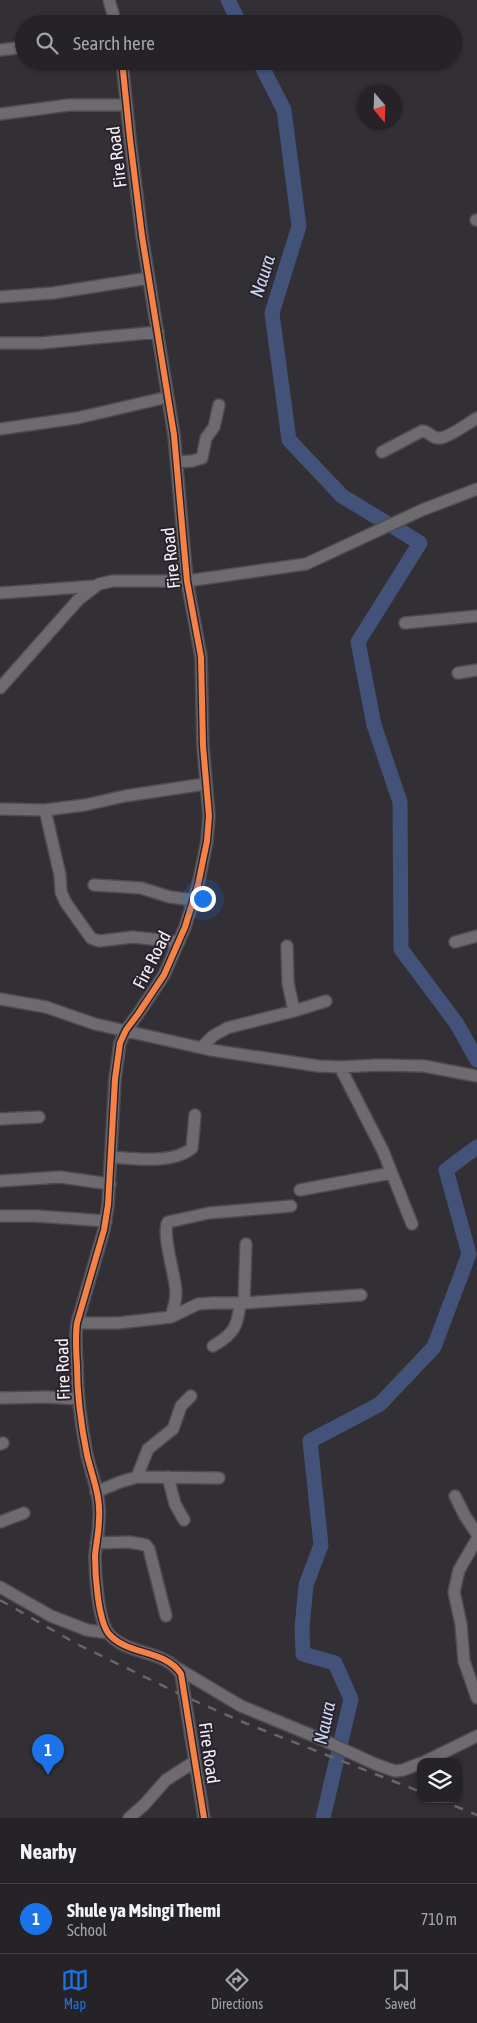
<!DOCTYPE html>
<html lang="en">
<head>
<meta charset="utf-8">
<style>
	body { margin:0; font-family:"Asap Condensed",sans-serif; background:#322f34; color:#f1f3f6 }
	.controls { position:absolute; right:15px; bottom:15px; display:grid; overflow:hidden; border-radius:10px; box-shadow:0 1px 4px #0004 }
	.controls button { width:45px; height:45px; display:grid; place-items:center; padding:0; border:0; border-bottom:1px solid #424045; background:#262328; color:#f1f3f6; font:25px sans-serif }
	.compass { position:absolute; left:357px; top:85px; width:45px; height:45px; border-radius:50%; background:#262328; box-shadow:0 1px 4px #0004; rotate:161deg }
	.you { position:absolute; left:202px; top:898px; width:18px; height:18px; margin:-12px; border:4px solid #fff; border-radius:50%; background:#1a73e8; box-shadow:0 0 0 8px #1a73e833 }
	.badge { display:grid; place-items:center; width:32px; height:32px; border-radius:50%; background:#1a73e8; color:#fff; font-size:16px; font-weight:700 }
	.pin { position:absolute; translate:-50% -41px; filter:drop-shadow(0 1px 2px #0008) }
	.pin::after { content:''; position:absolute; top:26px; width:18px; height:15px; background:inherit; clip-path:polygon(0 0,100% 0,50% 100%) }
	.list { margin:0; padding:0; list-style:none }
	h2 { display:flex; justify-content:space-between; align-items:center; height:65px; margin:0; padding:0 20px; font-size:21px }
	h2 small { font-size:16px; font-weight:400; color:#a4a4a8 }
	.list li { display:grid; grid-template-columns:32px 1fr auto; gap:15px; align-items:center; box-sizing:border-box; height:70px; padding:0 20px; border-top:1px solid #424045 }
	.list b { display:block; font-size:19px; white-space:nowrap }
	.list p { margin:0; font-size:16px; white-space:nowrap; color:#a4a4a8 }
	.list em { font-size:16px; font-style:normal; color:#a4a4a8 }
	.icon { flex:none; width:28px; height:28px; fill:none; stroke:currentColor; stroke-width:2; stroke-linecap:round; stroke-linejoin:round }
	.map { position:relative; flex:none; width:477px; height:1818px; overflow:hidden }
	.search { position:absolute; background:#262328; box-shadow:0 1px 4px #0004; left:15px; right:15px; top:15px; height:55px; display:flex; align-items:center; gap:12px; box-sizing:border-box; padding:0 18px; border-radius:28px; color:#a4a4a8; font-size:19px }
	.sheet { height:135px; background:#262328 }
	nav { display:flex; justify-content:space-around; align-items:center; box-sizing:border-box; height:70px; border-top:1px solid #424045; background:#262328; font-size:14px; color:#a4a4a8 }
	nav a { display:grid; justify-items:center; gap:2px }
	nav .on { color:#1a73e8 }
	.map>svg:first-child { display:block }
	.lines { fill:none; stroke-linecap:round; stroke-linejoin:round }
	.river { stroke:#425279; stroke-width:15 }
	.minor-casing { stroke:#4f4b51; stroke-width:14 }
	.minor { stroke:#6e6b70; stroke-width:11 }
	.rail { stroke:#69666b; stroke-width:2.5; stroke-dasharray:9 9; stroke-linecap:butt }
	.cycleway-casing { stroke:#29232e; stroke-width:9 }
	.cycleway { stroke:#f48246; stroke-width:6 }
	.labels { text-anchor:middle; stroke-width:4; stroke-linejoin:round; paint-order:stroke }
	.street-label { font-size:18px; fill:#f5f1f9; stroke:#29232e }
	.water-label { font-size:19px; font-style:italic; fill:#cad6f2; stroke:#29232e }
</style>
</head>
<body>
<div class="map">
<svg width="477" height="1818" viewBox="0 0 477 1818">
	<rect width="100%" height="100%" fill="#322f35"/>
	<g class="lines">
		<!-- river -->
		<path class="river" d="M228 0 240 24
			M259 61 284 110 299 226 272 313 289 440 342 496 388 524
			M394 527 420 543 358 642 374 725 400 802 401 949 457 1024 477 1060
			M323 1818 351 1699 335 1663 303 1654 302 1628 306 1585 321 1545 310 1441 380 1404 434 1347 469 1254 446 1170 477 1147"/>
		<!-- minor casing -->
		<g class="minor-casing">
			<path id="minor" d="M109 0 116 24
				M0 50 24 47
				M122 61 130 139 142 236 174 435 187 581 201 657 203 746 209 816 207 841 198 885 185 927 164 975 138 1014 126 1030 120 1043 115 1079 108 1205 104 1230 77 1323C75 1337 76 1351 77 1365 77 1395 81 1425 87 1455 92 1476 101 1497 99 1519 99 1531 96 1544 95 1556 95 1574 98 1621 109 1634 128 1656 165 1649 181 1674L204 1818
				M0 114 69 105H126
				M476 220H477
				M0 297 53 293 149 278
				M0 343H41L158 332
				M0 429 77 418 168 397
				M382 452 422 431C429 431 432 439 440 438 450 437 468 423 477 418
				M177 462 192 461 202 458 206 438 214 427 219 405
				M0 593 95 586
				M405 623 477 616
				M458 673 477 670
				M0 688 78 600 99 584 113 581H187L306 564 422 510 477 489
				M0 809 45 810 85 805 125 796 205 784
				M45 810 60 875 61 892 66 903 91 938 99 941 133 937 179 942
				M94 885 141 888 170 897 194 900
				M455 942 477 936
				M287 946 288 983 294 1011
				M0 999 46 1007 95 1024 211 1050 318 1066 340 1067 378 1065 424 1066 477 1076
				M201 1048 213 1036 227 1028 294 1011 326 1001
				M340 1067 383 1151 412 1224
				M0 1119 39 1117
				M111 1157C135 1159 174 1164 192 1148L195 1115
				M0 1181 60 1177 110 1184
				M300 1190 391 1173
				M0 1216H36L106 1221
				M244 1303 246 1244
				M171 1317C173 1309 176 1301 176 1293 176 1277 161 1233 168 1222L209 1213 291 1206
				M77 1323H118L171 1317 198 1304 213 1303H244L361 1295
				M213 1346C234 1334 238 1326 240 1303
				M0 1398 48 1397 78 1399
				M0 1444 3 1443
				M137 1477 148 1449 173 1429 181 1406 191 1396
				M168 1477 175 1504 184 1520
				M96 1492 120 1482 137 1477 219 1478
				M455 1496 465 1516 477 1534
				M0 1522 24 1513
				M477 1539 459 1570 454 1592 461 1624 464 1661 477 1698
				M96 1543 129 1542 146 1545 149 1549 166 1616
				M0 1587 51 1616 87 1630 108 1633
				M177 1668 241 1706 321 1739 375 1764 395 1771 403 1770 421 1763
				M424 1762 477 1736
				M129 1818 144 1805 166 1780 194 1762"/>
		</g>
		<!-- minor -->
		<use href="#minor" class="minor"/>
		<!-- rail -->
		<path class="rail" d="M0 1600 77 1644 186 1697 245 1723 421 1792
			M438 1799 477 1815"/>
		<!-- cycleway casing -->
		<g class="cycleway-casing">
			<path id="cycleway" d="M122 61 130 139 142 236 174 435 187 581 201 657 203 746 209 816 207 841 198 885 185 927 164 975 138 1014 126 1030 120 1043 115 1079 108 1205 104 1230 77 1323C75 1337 76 1351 77 1365 77 1395 81 1425 87 1455 92 1476 101 1497 99 1519 99 1531 96 1544 95 1556 95 1574 98 1621 109 1634 128 1656 165 1649 181 1674L204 1818"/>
		</g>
		<!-- cycleway -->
		<use href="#cycleway" class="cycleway"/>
	</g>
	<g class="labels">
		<!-- street labels -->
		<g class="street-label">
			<text transform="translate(117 157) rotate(-97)" y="6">Fire Road</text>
			<text transform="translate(171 558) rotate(-96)" y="6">Fire Road</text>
			<text transform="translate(152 960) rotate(-63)" y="6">Fire Road</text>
			<text transform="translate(63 1369) rotate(-92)" y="6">Fire Road</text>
			<text transform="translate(209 1753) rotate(82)" y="6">Fire Road</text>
		</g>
		<!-- water labels -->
		<g class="water-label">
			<text transform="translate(262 276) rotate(-72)" y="7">Naura</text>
			<text transform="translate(324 1723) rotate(-78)" y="7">Naura</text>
		</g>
	</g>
</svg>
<div class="controls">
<button><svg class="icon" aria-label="layers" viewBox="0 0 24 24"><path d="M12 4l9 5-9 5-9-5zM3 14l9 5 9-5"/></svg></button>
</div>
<svg class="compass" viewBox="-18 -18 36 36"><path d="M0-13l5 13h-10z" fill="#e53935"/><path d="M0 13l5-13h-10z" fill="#a4a4a8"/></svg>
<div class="you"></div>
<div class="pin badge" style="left:48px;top:1775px">1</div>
<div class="search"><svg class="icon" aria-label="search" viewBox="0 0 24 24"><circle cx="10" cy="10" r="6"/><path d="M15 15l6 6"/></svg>Search here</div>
</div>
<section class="sheet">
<h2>Nearby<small></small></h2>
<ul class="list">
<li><span class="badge">1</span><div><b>Shule ya Msingi Themi</b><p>School</p></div><em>710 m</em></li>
</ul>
</section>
<nav>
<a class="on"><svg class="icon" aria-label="map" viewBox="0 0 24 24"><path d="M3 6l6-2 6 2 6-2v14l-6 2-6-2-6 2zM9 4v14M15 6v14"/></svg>Map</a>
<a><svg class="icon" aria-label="directions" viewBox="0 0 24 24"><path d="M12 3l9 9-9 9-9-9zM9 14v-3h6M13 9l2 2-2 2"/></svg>Directions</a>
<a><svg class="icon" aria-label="saved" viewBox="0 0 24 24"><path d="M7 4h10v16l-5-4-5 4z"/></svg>Saved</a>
</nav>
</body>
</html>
